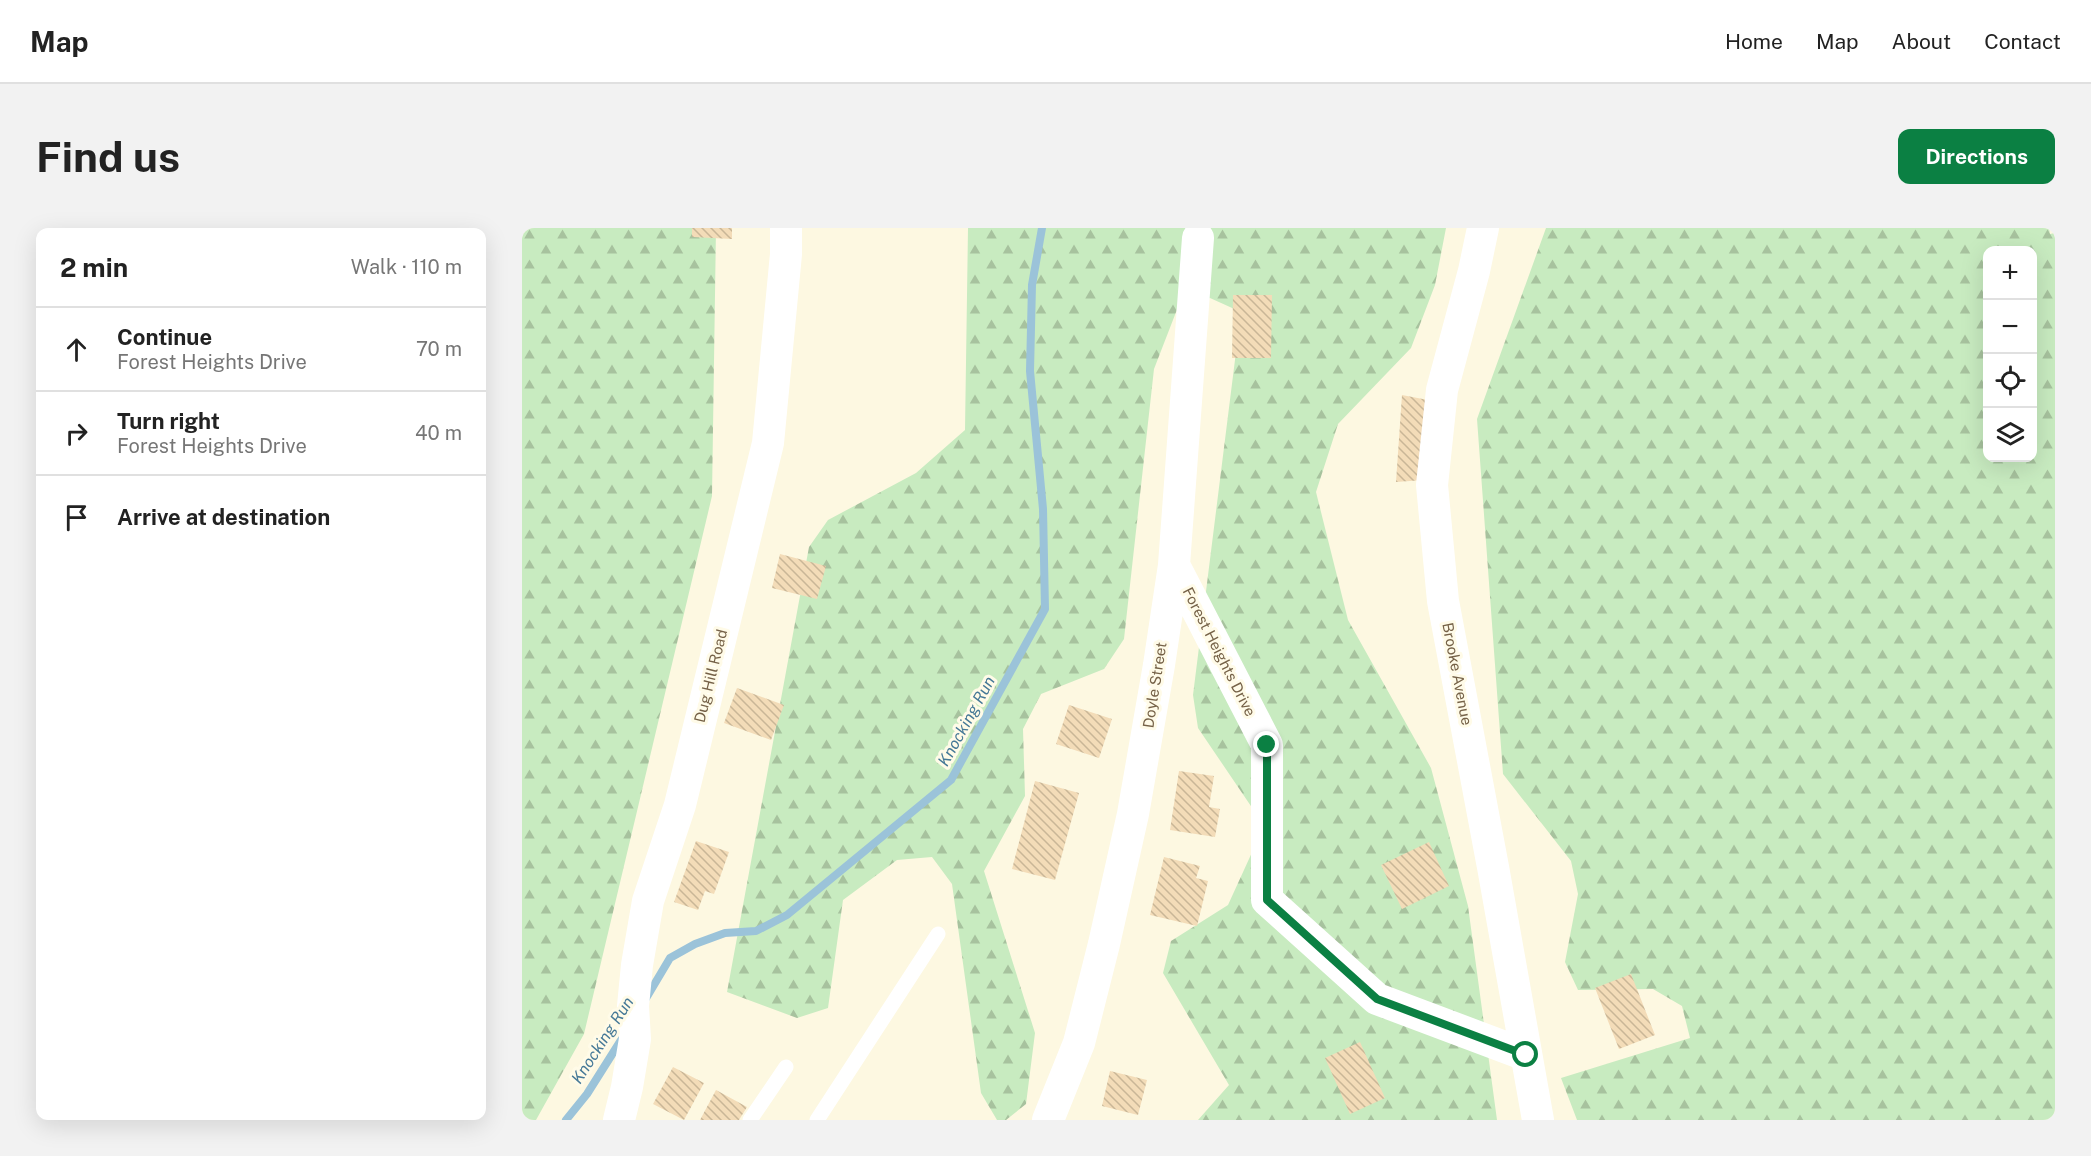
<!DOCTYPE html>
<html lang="en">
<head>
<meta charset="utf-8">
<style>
	body { margin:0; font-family:"Public Sans",sans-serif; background:#f2f2f2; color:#222 }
	.controls { position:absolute; right:18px; top:18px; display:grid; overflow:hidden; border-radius:12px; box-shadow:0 6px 24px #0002 }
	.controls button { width:54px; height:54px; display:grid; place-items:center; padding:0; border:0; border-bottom:2px solid #e0e0e0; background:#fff; color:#222; font:30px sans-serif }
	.stop { position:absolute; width:18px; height:18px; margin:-14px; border:4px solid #0b8043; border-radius:50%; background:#fff }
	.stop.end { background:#0b8043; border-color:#fff; box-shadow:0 2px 6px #0008 }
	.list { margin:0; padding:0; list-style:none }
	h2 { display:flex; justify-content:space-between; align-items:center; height:78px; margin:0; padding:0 24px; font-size:26px }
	h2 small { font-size:20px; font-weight:400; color:#767676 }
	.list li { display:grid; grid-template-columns:39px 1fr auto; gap:18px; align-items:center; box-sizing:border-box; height:84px; padding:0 24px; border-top:2px solid #e0e0e0 }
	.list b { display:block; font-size:22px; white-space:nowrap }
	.list p { margin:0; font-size:20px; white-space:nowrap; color:#767676 }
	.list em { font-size:20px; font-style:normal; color:#767676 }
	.icon { flex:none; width:33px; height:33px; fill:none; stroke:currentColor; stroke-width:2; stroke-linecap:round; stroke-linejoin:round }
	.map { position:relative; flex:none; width:1533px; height:892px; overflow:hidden; border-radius:12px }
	header { display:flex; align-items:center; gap:36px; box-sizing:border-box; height:84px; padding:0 30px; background:#fff; border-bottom:2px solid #e0e0e0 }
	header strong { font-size:28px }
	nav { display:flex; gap:33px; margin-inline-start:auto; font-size:21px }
	.intro { display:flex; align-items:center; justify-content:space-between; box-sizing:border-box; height:144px; padding:0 36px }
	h1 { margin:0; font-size:42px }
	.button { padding:15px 27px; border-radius:12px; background:#0b8043; color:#fff; font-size:21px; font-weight:700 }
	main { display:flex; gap:36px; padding:0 36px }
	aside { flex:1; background:#fff; border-radius:12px; box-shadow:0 6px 24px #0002 }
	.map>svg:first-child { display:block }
	.forest { fill:url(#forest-firs); fill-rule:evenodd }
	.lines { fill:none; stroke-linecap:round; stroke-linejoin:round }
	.stream { stroke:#9bc3d9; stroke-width:8 }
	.building { fill:url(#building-back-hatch) }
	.service { stroke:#fff; stroke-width:15 }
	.minor { stroke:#fff; stroke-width:32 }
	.route { stroke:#0b8043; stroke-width:8 }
	.labels { text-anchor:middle; stroke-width:6; stroke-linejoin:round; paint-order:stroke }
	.street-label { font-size:15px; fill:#756147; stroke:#fffbe8 }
	.water-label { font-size:16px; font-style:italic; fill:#467997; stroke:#fffbe8 }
</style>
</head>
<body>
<header>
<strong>Map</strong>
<nav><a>Home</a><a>Map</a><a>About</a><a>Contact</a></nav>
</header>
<div class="intro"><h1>Find us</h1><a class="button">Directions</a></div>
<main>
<aside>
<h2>2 min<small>Walk · 110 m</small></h2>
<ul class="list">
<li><svg class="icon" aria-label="ahead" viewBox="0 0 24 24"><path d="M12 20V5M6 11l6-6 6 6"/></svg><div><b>Continue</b><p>Forest Heights Drive</p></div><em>70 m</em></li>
<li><svg class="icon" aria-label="right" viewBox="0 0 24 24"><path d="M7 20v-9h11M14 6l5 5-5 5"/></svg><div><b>Turn right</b><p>Forest Heights Drive</p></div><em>40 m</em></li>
<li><svg class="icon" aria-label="arrive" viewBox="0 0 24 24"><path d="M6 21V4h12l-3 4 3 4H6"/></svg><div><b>Arrive at destination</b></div></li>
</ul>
</aside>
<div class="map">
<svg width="1533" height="892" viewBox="0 0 1533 892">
	<defs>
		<pattern id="forest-firs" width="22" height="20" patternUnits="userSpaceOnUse" patternTransform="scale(1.5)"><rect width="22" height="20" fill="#c8ebc0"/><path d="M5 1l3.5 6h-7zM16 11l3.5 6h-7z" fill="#a7c29e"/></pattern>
		<pattern id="building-back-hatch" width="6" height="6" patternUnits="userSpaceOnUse" patternTransform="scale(1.5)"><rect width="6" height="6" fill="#f3dcb8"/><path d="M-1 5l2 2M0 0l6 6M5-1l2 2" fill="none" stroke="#c9b697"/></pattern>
	</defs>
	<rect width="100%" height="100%" fill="#fdf8e1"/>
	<!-- forest -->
	<path class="forest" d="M0 0H194L190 268 62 806 14 892H0Z
		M446 0H924L913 57 889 120 816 196 794 264 826 392 909 540 946 678 975 892H676L707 857 641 745 649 713 706 677 732 620 735 587 676 500 671 467 719 84 688 70 656 79 632 141 602 411 582 441 519 466 501 501 503 568 462 643 513 805 504 876 484 892H475L459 865 430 656 410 629 375 632 321 672 306 780 275 790 205 764 287 319 306 292 394 245 443 202Z
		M1024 0H1527L1528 6 1533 5V892H1055L1039 850 1168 810 1160 778 1131 761 1056 762 1043 734 1056 666 1049 633 981 546 955 191ZM1466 22H1510V230H1466Z"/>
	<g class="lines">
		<!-- stream -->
		<path class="stream" d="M123 772 148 730 173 716 203 705 234 703 265 687 429 552 523 381 521 281 508 143 510 57 520 0
			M44 892 65 866 101 809"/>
	</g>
	<!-- building -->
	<path class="building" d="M170 0H210V11L170 9Z
		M711 67H750L749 130H710Z
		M880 167 911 173 902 252 874 254Z
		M258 326 304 338 295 371 250 360Z
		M215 460 262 477 249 512 202 495Z
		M547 477 590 491 577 530 534 516Z
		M657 543 692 548 687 579 698 581 693 609 648 602Z
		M513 553 557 565 533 652 490 641Z
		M174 613 207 624 192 666 183 663 176 682 152 674Z
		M907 614 927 658 880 681 859 637Z
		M642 629 678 638 674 650 686 653 675 698 628 687Z
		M1109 746 1133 807 1097 821 1073 760Z
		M838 814 863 870 828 886 803 830Z
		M151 839 182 855 162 892 131 876Z
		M588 843 625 852 616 887 580 878Z
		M194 862 225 879 217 892H178Z"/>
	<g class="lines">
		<!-- service -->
		<path class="service" d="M228 892 264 839
			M295 892 416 706"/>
		<!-- minor -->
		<path class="minor" d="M961 0 952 43 920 162 910 257 921 373 971 639 1016 892
			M652 337 745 517V672L855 771 1004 827
			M97 892 105 859 113 811 111 778 115 737 126 673 158 577 246 215 264 26V0
			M526 892 557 815 582 716 611 586 637 437 652 337 676 10"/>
	</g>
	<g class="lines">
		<!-- route -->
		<path class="route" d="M745 517V672L855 771 1004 827"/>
	</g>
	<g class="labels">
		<!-- street labels -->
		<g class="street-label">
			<text transform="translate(697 424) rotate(63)" y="5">Forest Heights Drive</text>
			<text transform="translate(935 446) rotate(79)" y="5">Brooke Avenue</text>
			<text transform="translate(189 448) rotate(-76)" y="5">Dug Hill Road</text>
			<text transform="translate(633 457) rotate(-81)" y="5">Doyle Street</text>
		</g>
		<!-- water labels -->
		<g class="water-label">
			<text transform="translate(444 493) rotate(-61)" y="6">Knocking Run</text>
			<text transform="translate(80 812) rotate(-57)" y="6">Knocking Run</text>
		</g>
	</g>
</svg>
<div class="controls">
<button>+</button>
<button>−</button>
<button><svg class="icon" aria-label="locate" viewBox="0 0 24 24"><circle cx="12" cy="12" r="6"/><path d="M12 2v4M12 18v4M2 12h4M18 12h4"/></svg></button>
<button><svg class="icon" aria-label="layers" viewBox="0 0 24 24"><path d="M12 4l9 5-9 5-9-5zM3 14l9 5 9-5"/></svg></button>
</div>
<div class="stop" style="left:1004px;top:827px"></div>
<div class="stop end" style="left:745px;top:517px"></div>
</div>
</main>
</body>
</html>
